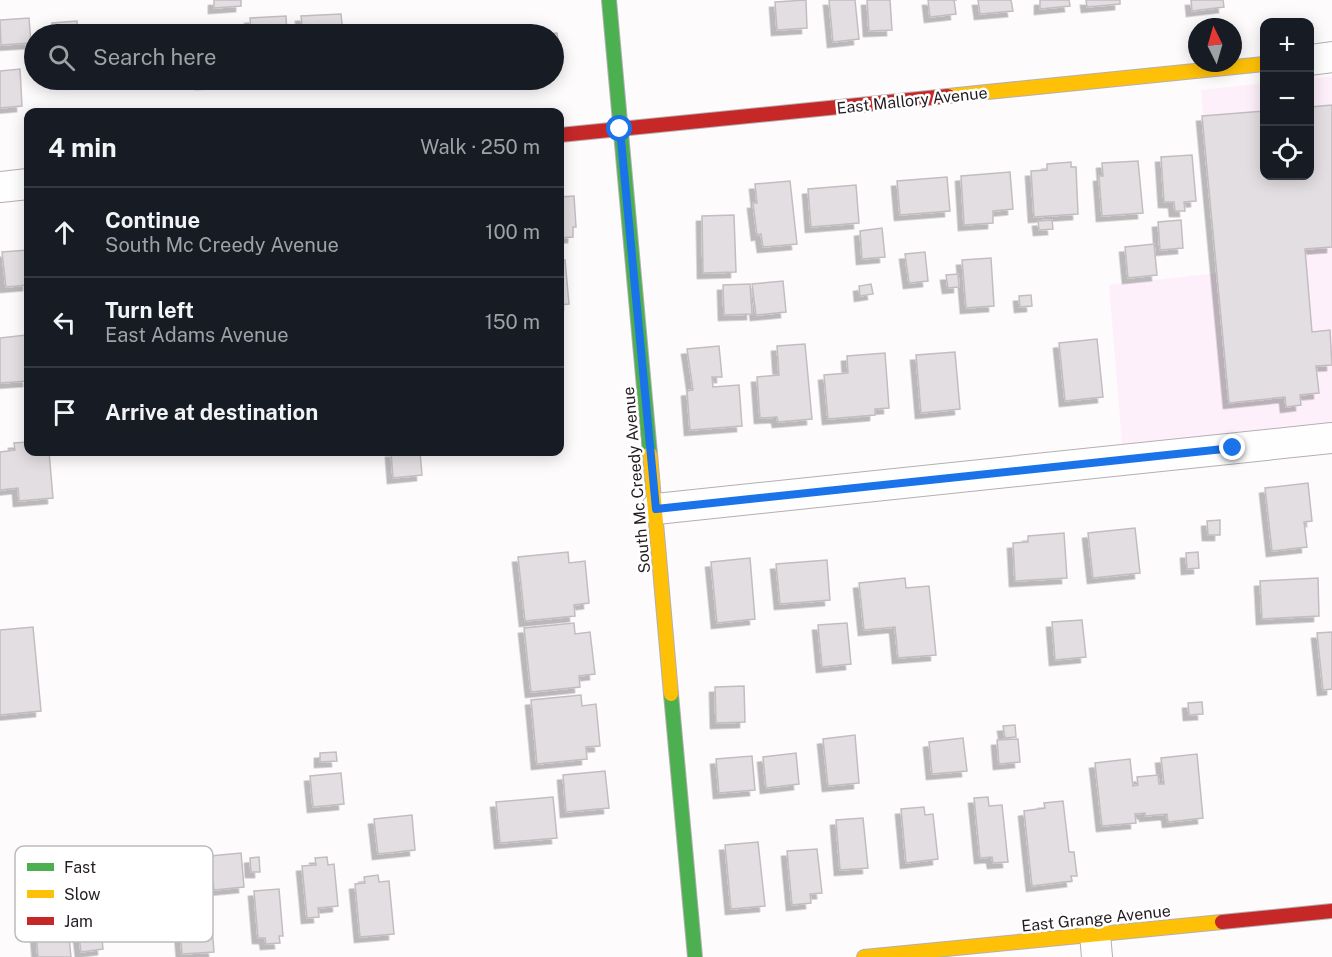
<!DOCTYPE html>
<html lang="en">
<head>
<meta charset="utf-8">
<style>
	body { margin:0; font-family:"Public Sans",sans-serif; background:#20242c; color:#f1f3f6 }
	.controls { position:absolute; right:18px; top:18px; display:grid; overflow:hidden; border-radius:12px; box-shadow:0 3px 15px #0003 }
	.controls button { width:54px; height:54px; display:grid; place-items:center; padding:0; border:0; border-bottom:2px solid #363941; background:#171b24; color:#f1f3f6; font:30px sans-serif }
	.compass { position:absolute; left:1188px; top:18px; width:54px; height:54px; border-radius:50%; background:#171b24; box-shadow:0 3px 15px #0003; rotate:355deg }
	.stop { position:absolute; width:18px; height:18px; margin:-14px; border:4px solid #1a73e8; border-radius:50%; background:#fff }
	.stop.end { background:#1a73e8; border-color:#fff; box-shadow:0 2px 6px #0008 }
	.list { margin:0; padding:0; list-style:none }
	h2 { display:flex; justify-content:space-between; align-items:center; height:78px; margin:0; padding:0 24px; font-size:26px }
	h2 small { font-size:20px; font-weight:400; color:#9ea1a6 }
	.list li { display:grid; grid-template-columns:39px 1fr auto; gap:18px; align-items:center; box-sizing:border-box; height:90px; padding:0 24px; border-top:2px solid #363941 }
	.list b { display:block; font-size:22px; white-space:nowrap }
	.list p { margin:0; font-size:20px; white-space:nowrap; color:#9ea1a6 }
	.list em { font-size:20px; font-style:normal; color:#9ea1a6 }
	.icon { flex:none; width:33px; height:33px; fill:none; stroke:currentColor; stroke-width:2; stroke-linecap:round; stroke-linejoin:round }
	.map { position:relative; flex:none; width:1332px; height:957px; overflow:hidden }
	.search { position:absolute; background:#171b24; box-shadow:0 3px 15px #0003; left:24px; top:24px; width:540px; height:66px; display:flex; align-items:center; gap:15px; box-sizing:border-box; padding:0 21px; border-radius:33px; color:#9ea1a6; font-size:22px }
	.panel { position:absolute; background:#171b24; box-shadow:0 3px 15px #0003; left:24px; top:108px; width:540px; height:348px; border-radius:12px }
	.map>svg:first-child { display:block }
	.built { fill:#fef0fa }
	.building { fill:#e3dee2; stroke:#c3bdc1; stroke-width:1.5; filter:url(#shadow) }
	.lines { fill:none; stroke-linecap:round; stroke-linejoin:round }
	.street-casing { stroke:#b4afb2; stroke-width:32 }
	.fast-casing { stroke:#b4afb2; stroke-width:16 }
	.slow-casing { stroke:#b4afb2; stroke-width:16 }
	.jam-casing { stroke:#b4afb2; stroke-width:16 }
	.street { stroke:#fffeff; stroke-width:30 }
	.fast { stroke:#4caf50; stroke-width:14 }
	.slow { stroke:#ffc107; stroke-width:14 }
	.jam { stroke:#c62828; stroke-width:14 }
	.route { stroke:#1a73e8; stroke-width:8 }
	.labels { text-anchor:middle; stroke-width:5; stroke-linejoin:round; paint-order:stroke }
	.street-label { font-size:16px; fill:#231c22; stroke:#fff }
	.key { fill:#fff; stroke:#bdbbbd; stroke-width:1.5 }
	.key-label { font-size:16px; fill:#231c22 }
</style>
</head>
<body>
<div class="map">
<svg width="1332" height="957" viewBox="0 0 1332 957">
	<defs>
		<filter id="shadow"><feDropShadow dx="-5.5" dy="5.5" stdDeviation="0" flood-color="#0004"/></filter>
	</defs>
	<rect width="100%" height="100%" fill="#fdfbfc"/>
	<!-- built -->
	<path class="built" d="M1332 76V425L1122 444 1109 285 1218 273 1201 90 1264 83V176H1310V79Z"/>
	<!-- building -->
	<path class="building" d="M214 0H241V6L214 8Z
		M806 0 807 28 777 30 775 2Z
		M829 0H855L859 39 833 42Z
		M867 0H890L892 30 869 31Z
		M928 0H957H954L956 14 930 17Z
		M978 0H1011L1013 11 980 14Z
		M1040 0H1069L1070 6 1040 9Z
		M1086 0H1120V4L1087 7Z
		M1191 0H1223L1224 7 1192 11Z
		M341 14 343 34H303L301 16Z
		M286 16 287 34H251L250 18Z
		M29 18 31 43 1 45 0 20Z
		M77 21 78 34H52V23Z
		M225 25 226 34H198L197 27Z
		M398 29 399 34H372V30Z
		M557 33 560 60H554V34H540Z
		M20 69 22 106 0 108V71Z
		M201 80H229V82L201 84Z
		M1332 105V247L1305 249 1312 332 1330 330 1332 365 1316 366 1319 393 1300 395 1301 405 1286 407 1285 397 1229 403 1202 116 1264 111V176H1310V107Z
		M1192 155 1196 201 1184 202 1185 211H1175L1174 202H1164L1161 157Z
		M1138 161 1143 213 1102 216 1099 176H1103L1102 163Z
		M1071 162V167H1076L1078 214 1034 217 1031 171 1047 170V164Z
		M1010 172 1013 209 993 211V223L964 225 961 176Z
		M947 177 950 211 900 215 897 181Z
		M790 181 797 244 763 247 761 234 757 235 753 203H757L755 184Z
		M856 185 859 223 811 227 808 189Z
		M574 196 576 227H573V237L560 238V197Z
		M734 215 736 272 703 273 702 216Z
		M1052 220 1053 229 1039 230 1038 221Z
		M1181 220 1183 248 1160 250 1158 222Z
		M882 228 885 257 862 259 860 231Z
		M1154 244 1157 275 1128 278 1125 247Z
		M28 250V285L6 287 2 252Z
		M925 252 928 281 909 283 905 254Z
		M991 258 994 306 966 308 962 260Z
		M565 260 569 304 560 305V261Z
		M958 274 959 287 948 288 946 275Z
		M783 281 786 312 756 315 752 284Z
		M750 284 752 314 724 315 723 285Z
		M871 284 873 294 860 296 859 286Z
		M1031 295 1032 306 1020 307 1019 296Z
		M26 335 28 381 0 383V338Z
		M1097 339 1103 397 1065 401 1059 343Z
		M805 344 812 419 778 422 777 417 760 418 757 377 779 375 777 346Z
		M719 346 722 377H712L713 387 739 385 742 426 690 430 687 391 693 390 687 349Z
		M955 352 960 409 921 413 916 355Z
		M885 353 889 408 875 409V415L828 419 824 375 848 373 847 356Z
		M28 442V452H49L53 498 19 501 18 488 0 490V452L15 450 14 443Z
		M391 452H420L422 475 393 478Z
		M1308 483 1312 521 1304 522 1307 547 1272 551 1265 488Z
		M1220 520V535H1208L1207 521Z
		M1135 528 1140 573 1093 578 1088 533Z
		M1064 533 1067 578 1015 581 1013 543 1028 542V536Z
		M568 552 569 563 585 561 589 603 574 605 575 616 525 621 518 557Z
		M1198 552 1199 568 1187 569 1186 553Z
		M750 558 755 619 717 623 711 562Z
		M827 560 830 600 780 604 776 564Z
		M905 578 906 588 929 586 936 655 898 658 895 627 864 630 859 583Z
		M1318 578 1319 616 1262 619 1260 581Z
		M1082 620 1086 657 1055 660 1052 622Z
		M574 623 575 634 590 632 595 674 579 676 580 687 531 692 524 628Z
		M847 623 851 664 822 667 818 625Z
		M33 627 41 711 0 715V630Z
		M1332 632V689L1323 690 1317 633Z
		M744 686 745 722 716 723 715 687Z
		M581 695 582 706 596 704 600 746 586 747 587 759 537 764 531 700Z
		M1202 702 1203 714 1189 715 1188 703Z
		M1015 725 1016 737 1005 738 1003 726Z
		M855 735 859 783 828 786 823 739Z
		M963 738 967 771 932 774 929 742Z
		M1018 739 1020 762 999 764 997 740Z
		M336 752 337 761 320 762V753Z
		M796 753 799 784 766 788 763 757Z
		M1197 754 1203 818 1168 822 1167 814 1145 816V813L1135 814 1136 823 1102 826 1095 763 1130 759 1133 786 1138 785 1137 777 1158 775 1159 784H1164L1161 758Z
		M752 756 755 790 719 793 716 759Z
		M605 771 609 808 566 812 563 775Z
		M341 773 344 804 313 807 310 776Z
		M553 797 557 838 500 843 496 802Z
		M988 797 989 806 1002 805 1008 862 993 863 992 857 980 858 974 798Z
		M1063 801 1069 852H1074L1077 876H1071L1072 881 1032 886 1024 811 1045 808 1044 803Z
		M924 807 925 815 933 814 938 859 906 863 901 809Z
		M412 815 415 850 378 854 374 819Z
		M863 818 868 868 840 870 836 820Z
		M758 842 765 906 731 909 725 845Z
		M817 849 822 893 810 894 811 903 792 905 787 851Z
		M241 853 244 887 214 890 210 856Z
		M259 857 260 872H251L250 858Z
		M327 857 328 865 334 864 338 906 318 908 319 917 307 918 302 866 316 865 315 858Z
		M61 860 71 957H38L35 919 49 918 45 886 39 887 36 862Z
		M378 875 379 882 389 881 394 934 360 937 355 884 365 883 364 877Z
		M95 888 97 903 109 902 112 927 101 928 103 949 81 952 74 891Z
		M279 889 283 936H279L280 943 266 944 265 938H258L254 891Z
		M203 892 204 901 210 900 214 952 182 954 178 902H187V893Z"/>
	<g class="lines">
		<!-- street casing -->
		<g class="street-casing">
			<path id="street" d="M1310 60 1332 57
				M0 187 28 184
				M656 509 1332 438
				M1095 934 1097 957"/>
		</g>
		<!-- fast casing -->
		<g class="fast-casing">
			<path id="fast" d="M609 0 650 454
				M671 694 695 957"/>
		</g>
		<!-- slow casing -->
		<g class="slow-casing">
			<path id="slow" d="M948 96 1264 64
				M650 454 671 694
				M864 957 1222 922"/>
		</g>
		<!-- jam casing -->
		<g class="jam-casing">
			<path id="jam" d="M560 135 948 96
				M1222 922 1332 911"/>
		</g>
		<!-- street -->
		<use href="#street" class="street"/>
		<!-- fast -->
		<use href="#fast" class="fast"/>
		<!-- slow -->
		<use href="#slow" class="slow"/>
		<!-- jam -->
		<use href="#jam" class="jam"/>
	</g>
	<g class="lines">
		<!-- route -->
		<path class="route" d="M620 129 656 509 1233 448"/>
	</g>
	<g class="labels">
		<!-- street labels -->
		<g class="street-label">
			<text transform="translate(912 100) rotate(-6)" y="6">East Mallory Avenue</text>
			<text transform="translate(636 480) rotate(-95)" y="6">South Mc Creedy Avenue</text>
			<text transform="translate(1096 918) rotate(-6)" y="6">East Grange Avenue</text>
		</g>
	</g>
	<!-- legend -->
	<rect x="15" y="846" width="198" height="96" rx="9" class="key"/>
	<rect x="27" y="863" width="27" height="8" fill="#4caf50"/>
	<rect x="27" y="890" width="27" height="8" fill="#ffc107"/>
	<rect x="27" y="917" width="27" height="8" fill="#c62828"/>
	<g class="key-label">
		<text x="64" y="873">Fast</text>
		<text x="64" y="900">Slow</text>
		<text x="64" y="927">Jam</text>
	</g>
</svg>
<div class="controls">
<button>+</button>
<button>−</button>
<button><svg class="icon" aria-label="locate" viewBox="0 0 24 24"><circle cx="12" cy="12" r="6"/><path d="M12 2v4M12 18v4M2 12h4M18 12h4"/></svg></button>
</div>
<svg class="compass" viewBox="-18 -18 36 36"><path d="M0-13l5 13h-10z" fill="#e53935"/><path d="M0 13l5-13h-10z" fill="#9ea1a6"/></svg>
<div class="stop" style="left:620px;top:129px"></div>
<div class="stop end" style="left:1233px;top:448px"></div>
<div class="search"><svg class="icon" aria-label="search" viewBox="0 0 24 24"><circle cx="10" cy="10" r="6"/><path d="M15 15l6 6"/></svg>Search here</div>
<section class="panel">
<h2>4 min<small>Walk · 250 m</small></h2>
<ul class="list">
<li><svg class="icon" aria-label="ahead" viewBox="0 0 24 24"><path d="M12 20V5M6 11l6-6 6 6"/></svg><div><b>Continue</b><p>South Mc Creedy Avenue</p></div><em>100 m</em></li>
<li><svg class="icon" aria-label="left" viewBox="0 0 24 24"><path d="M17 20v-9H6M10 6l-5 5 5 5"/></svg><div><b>Turn left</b><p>East Adams Avenue</p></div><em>150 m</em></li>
<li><svg class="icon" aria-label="arrive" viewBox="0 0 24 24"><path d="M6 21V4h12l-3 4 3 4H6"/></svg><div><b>Arrive at destination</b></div></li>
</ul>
</section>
</div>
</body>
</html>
